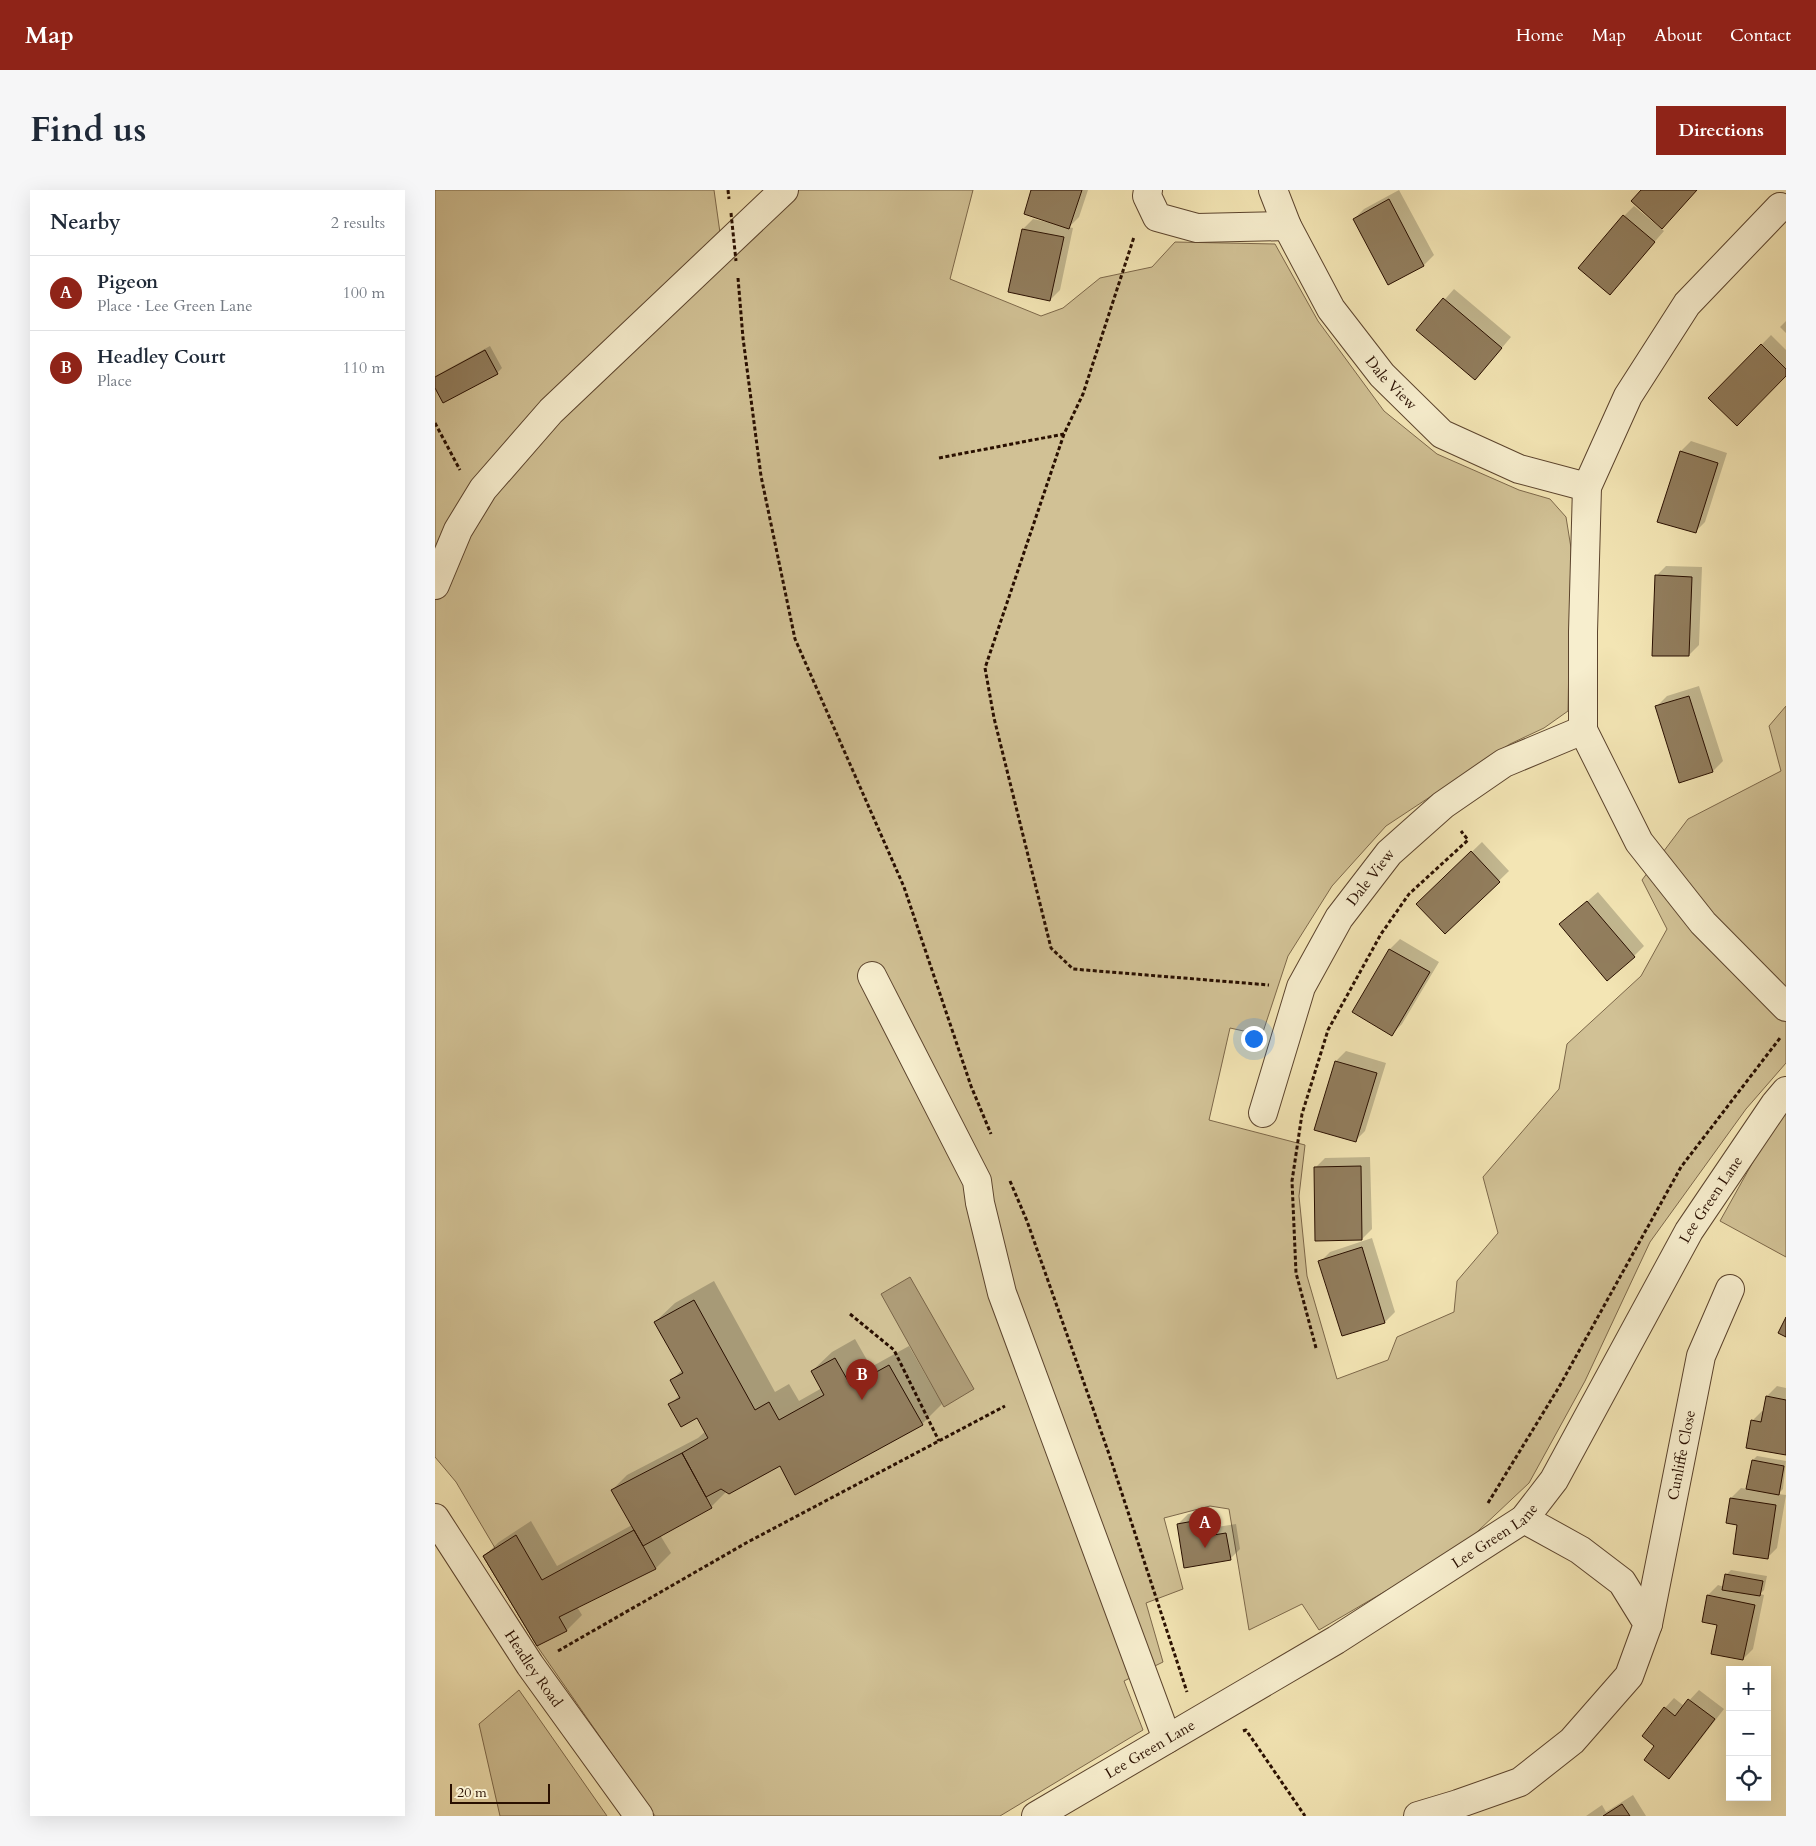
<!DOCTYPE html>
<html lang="en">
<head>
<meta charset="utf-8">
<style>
	body { margin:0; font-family:Cardo,serif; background:#f6f6f7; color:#1f2937 }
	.controls { position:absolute; right:15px; bottom:15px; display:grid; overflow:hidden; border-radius:0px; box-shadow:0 5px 20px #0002 }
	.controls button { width:45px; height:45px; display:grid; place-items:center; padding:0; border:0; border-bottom:1px solid #e0e1e3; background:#fff; color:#1f2937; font:25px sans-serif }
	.scale { position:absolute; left:15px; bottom:12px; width:100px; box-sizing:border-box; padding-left:5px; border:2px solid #290f00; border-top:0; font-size:14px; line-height:18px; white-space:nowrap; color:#290f00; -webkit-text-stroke:4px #f7eece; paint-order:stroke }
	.you { position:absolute; left:818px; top:848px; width:18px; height:18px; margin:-12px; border:4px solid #fff; border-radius:50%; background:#1a73e8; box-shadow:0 0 0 8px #1a73e833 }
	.badge { display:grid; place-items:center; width:32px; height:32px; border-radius:50%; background:#8f2418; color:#fff; font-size:16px; font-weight:700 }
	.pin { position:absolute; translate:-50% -41px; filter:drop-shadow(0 1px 2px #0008) }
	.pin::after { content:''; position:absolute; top:26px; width:18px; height:15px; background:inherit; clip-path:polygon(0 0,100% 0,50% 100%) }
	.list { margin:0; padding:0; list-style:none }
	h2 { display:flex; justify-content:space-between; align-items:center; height:65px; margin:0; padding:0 20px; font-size:21px }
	h2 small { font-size:16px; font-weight:400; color:#747a83 }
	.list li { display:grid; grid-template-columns:32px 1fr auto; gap:15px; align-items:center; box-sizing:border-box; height:75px; padding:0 20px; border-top:1px solid #e0e1e3 }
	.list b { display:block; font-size:19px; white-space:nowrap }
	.list p { margin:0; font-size:16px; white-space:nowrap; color:#747a83 }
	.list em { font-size:16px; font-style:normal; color:#747a83 }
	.icon { flex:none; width:28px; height:28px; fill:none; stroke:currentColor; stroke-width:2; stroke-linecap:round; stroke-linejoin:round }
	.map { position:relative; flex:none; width:1351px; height:1626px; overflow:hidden; border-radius:0px }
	header { display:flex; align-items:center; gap:30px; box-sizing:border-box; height:70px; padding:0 25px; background:#8f2418; color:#fff }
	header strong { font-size:24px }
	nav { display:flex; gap:28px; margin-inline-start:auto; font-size:18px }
	.intro { display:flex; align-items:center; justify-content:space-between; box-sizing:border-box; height:120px; padding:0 30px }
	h1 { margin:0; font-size:35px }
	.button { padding:12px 22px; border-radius:0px; background:#8f2418; color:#fff; font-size:18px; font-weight:700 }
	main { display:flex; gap:30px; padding:0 30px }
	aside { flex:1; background:#fff; border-radius:0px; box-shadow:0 5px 20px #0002 }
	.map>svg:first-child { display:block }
	.green { fill:#d1c195; stroke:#7d684a }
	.water { fill:#ae9c77; stroke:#796447 }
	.shadow { fill:#0003 }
	.building { fill:#927e5e; stroke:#290f00 }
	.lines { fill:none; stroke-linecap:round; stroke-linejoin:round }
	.minor-casing { stroke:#5c442d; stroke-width:30 }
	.path { stroke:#290f00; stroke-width:3; stroke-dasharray:4 2.5; stroke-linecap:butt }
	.minor { stroke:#f7eece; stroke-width:28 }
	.path-bridge { stroke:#290f00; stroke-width:3; stroke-dasharray:4 2.5; stroke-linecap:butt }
	.labels { text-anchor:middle; stroke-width:4; stroke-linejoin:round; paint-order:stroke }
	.street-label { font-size:15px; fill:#290f00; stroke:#f7eece }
</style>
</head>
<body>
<header>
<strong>Map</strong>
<nav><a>Home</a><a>Map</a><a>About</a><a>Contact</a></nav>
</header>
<div class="intro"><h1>Find us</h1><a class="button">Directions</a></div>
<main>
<aside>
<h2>Nearby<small>2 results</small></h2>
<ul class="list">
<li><span class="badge">A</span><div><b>Pigeon</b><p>Place · Lee Green Lane</p></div><em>100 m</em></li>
<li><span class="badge">B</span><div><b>Headley Court</b><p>Place</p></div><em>110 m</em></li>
</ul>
</aside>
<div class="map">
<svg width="1351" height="1626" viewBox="0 0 1351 1626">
	<rect width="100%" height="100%" fill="#f3e5b4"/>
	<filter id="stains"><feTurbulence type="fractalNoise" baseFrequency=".004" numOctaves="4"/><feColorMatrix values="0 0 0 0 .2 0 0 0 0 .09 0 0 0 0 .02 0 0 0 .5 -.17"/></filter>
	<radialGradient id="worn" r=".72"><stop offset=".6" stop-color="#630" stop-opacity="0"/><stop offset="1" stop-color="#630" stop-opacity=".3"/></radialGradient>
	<!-- green -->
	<path class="green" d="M0 0H279L289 71 364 0H538L515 89 606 126 628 118 665 88 717 77 740 52 840 54 883 131 949 221 1002 264 1084 300 1115 309 1131 327 1136 358 1133 521 1109 538 1075 554 951 636 897 696 853 766 827 845 795 838 774 930 870 955 864 1006 872 1086 902 1189 953 1170 962 1147 1019 1122 1022 1091 1063 1043 1048 987 1124 899 1132 854 1206 786 1232 739 1207 690 1253 629 1346 581 1334 536 1351 516V873L1311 919 1215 1052 1150 1191 1094 1293 1026 1357 884 1440 867 1414 814 1440 794 1319 775 1316 729 1328 748 1399 711 1413 728 1472 689 1491 708 1540 565 1626H220L102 1456 48 1366 60 1358 21 1292 0 1267Z
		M1351 918V1067L1285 1031 1343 927Z
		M84 1500 172 1626H65L44 1534Z"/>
	<!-- water -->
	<path class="water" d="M475 1087 539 1199 509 1217 446 1104Z"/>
	<!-- shadow -->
	<path class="shadow" d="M598 0H653L644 27 634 37 638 38 625 100 615 110 575 101 588 39 598 29 612 32V30Z
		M964 0 999 65 989 75 954 93 919 29 929 19Z
		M1199 16 1229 41 1175 103 1189 26Z
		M1019 99 1076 147 1050 178 983 140Z
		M1351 131V143L1345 137Z
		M1336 145 1351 160V184L1275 208Z
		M55 156 67 178 62 183 0 195V187L2 185Z
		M1256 251 1292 263 1270 332 1260 342 1246 261Z
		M1231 376 1267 377 1264 455 1254 465 1221 386Z
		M1264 496 1288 571 1278 581 1222 516 1232 506Z
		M1047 652 1074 681 1010 743 983 714Z
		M1163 702 1209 756 1199 766 1126 734Z
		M965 749 1004 772 967 834 957 844 918 822 955 759Z
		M911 861 951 873 930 941 920 951 880 939 901 871Z
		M935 967 937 1039 927 1049 880 978 890 968Z
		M937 1048 960 1122 950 1132 885 1072 895 1062Z
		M279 1091 340 1202 354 1194 364 1211 387 1198 377 1181 397 1162 420 1149 436 1177 474 1156 507 1214 487 1234 345 1274 292 1301 276 1317 225 1345 236 1363 221 1378 142 1417 147 1425 132 1440 102 1454 49 1366 64 1352 96 1331 122 1376 197 1335 177 1300 192 1285 263 1248 271 1241 263 1226 235 1214 245 1205 237 1190 247 1180 220 1132 240 1113Z
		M1342 1196 1351 1198V1263L1317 1231 1327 1221H1329L1332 1206Z
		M1322 1266 1351 1271 1348 1299 1343 1304 1351 1305 1342 1358 1332 1368 1304 1334 1292 1332 1296 1308 1306 1298 1312 1299 1318 1270Z
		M779 1320 782 1337 801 1334 805 1359 795 1369 743 1334 753 1324Z
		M1296 1380 1332 1386 1329 1400 1325 1404 1329 1405 1318 1459 1308 1469 1283 1434 1273 1405 1283 1395 1289 1397 1291 1385Z
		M1264 1500 1289 1519 1244 1577 1234 1587 1221 1556 1230 1518 1239 1508 1249 1516Z
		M1198 1605 1211 1626H1151L1167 1615 1171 1622Z"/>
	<!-- building -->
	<path class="building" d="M596 0H647L634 39 589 24Z
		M1206 0H1262L1227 39 1196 11Z
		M954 9 989 76 953 95 918 29Z
		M1188 25 1220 52 1175 105 1143 78Z
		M587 39 629 47 615 111 573 102Z
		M1008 108 1067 158 1040 190 981 140Z
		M1326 154 1351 179V186L1302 236 1273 208Z
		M50 160 63 184 8 213 0 198V187Z
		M1245 261 1283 273 1261 343 1222 332Z
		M1220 385 1257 387 1254 466H1217Z
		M1254 506 1278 582 1244 593 1220 516Z
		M1036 661 1065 692 1010 744 981 714Z
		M1152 711 1200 767 1172 791 1124 734Z
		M954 759 995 782 957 846 917 822Z
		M900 871 942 883 921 952 879 940Z
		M926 976 927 1050 880 1051 879 977Z
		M927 1057 950 1133 907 1146 883 1071Z
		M259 1110 320 1220 334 1212 344 1230 389 1205 376 1181 400 1168 416 1196 454 1175 488 1235 360 1305 345 1276 294 1304 286 1299 271 1307 247 1263 273 1248 262 1228 246 1237 233 1214 245 1208 235 1190 248 1183 219 1132Z
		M1351 1127V1147L1343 1143Z
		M1331 1206 1351 1210V1265L1311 1258 1316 1230 1326 1232Z
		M247 1263 277 1318 208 1356 176 1300Z
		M1317 1270 1349 1276 1344 1305 1311 1299Z
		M1295 1308 1341 1315 1333 1369 1298 1364 1302 1335 1291 1333Z
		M770 1329 772 1346 791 1343 796 1370 749 1378 742 1334Z
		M199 1340 221 1379 124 1427 132 1441 102 1456 48 1366 81 1345 107 1390Z
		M1290 1384 1328 1391 1325 1406 1287 1400Z
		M1272 1405 1320 1415 1308 1470 1276 1464 1282 1435 1267 1432Z
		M1253 1509 1280 1529 1234 1589 1209 1570 1219 1556 1207 1546 1229 1517 1240 1526Z
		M1187 1614 1195 1626H1168Z"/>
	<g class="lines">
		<!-- minor casing -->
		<g class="minor-casing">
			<g id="minor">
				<path d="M713 0 712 6 722 27 762 38 852 36"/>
				<path id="s1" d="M838 0 852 36 896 119 947 185 1007 244 1084 279 1152 297"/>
				<path d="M1345 17 1252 114 1193 206 1152 297 1148 442V540L1204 652 1268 733 1351 817"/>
				<path d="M0 395 23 340 48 299 116 221 349 0"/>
				<path d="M437 786 542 991 545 1013 567 1103 732 1549"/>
				<path id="s2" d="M828 923 866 797 904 728 954 663 1008 615 1069 573 1148 540"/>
				<path id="s3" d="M0 1328 95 1475 204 1626"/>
				<path id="s4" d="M1213 1434 1266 1166 1295 1099"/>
				<path id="s5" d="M601 1626 901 1450 1089 1329 1119 1290 1254 1041 1340 914 1351 901"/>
				<path d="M983 1626 1023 1614 1085 1592 1137 1551 1194 1486 1213 1434 1187 1392 1145 1360 1089 1329"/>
			</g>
		</g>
		<!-- path -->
		<path class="path" d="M293 0 294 9
			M303 88 308 148 326 286 360 449 469 697 536 896 556 944
			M0 233 25 280
			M629 244 550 478 559 528 616 758 638 779 834 795
			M504 268 629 244 648 204 699 47
			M575 991 592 1031 674 1264 752 1502
			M415 1124 459 1160 504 1251
			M881 1158 861 1083 857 991 867 924 893 840 946 744 974 704 1033 650 1026 641
			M1053 1313 1124 1197 1246 977 1345 848
			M123 1461 311 1353 570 1216
			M808 1541 811 1540 870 1626"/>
		<!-- minor -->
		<use href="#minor" class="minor"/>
		<!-- path-bridge -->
		<path class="path-bridge" d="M296 23 301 71"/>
	</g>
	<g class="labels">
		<!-- street labels -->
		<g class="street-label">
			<text dy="5" stroke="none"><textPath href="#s1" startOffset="228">Dale View</textPath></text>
			<text dy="5" stroke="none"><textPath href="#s2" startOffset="262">Dale View</textPath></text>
			<text dy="5" stroke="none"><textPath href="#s5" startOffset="942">Lee Green Lane</textPath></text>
			<text dy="5" stroke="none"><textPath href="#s4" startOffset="172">Cunliffe Close</textPath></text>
			<text dy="5" stroke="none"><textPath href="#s5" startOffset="538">Lee Green Lane</textPath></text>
			<text dy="5" stroke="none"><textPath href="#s3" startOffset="180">Headley Road</textPath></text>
			<text dy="5" stroke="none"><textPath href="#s5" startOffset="132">Lee Green Lane</textPath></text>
		</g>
	</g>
	<rect width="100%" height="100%" filter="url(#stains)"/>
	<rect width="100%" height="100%" fill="url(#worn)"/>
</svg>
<div class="controls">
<button>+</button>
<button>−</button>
<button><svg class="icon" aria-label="locate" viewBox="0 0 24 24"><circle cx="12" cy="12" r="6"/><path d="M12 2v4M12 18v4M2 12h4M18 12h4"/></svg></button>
</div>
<div class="scale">20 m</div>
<div class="you"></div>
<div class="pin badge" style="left:770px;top:1358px">A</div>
<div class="pin badge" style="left:427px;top:1210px">B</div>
</div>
</main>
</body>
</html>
